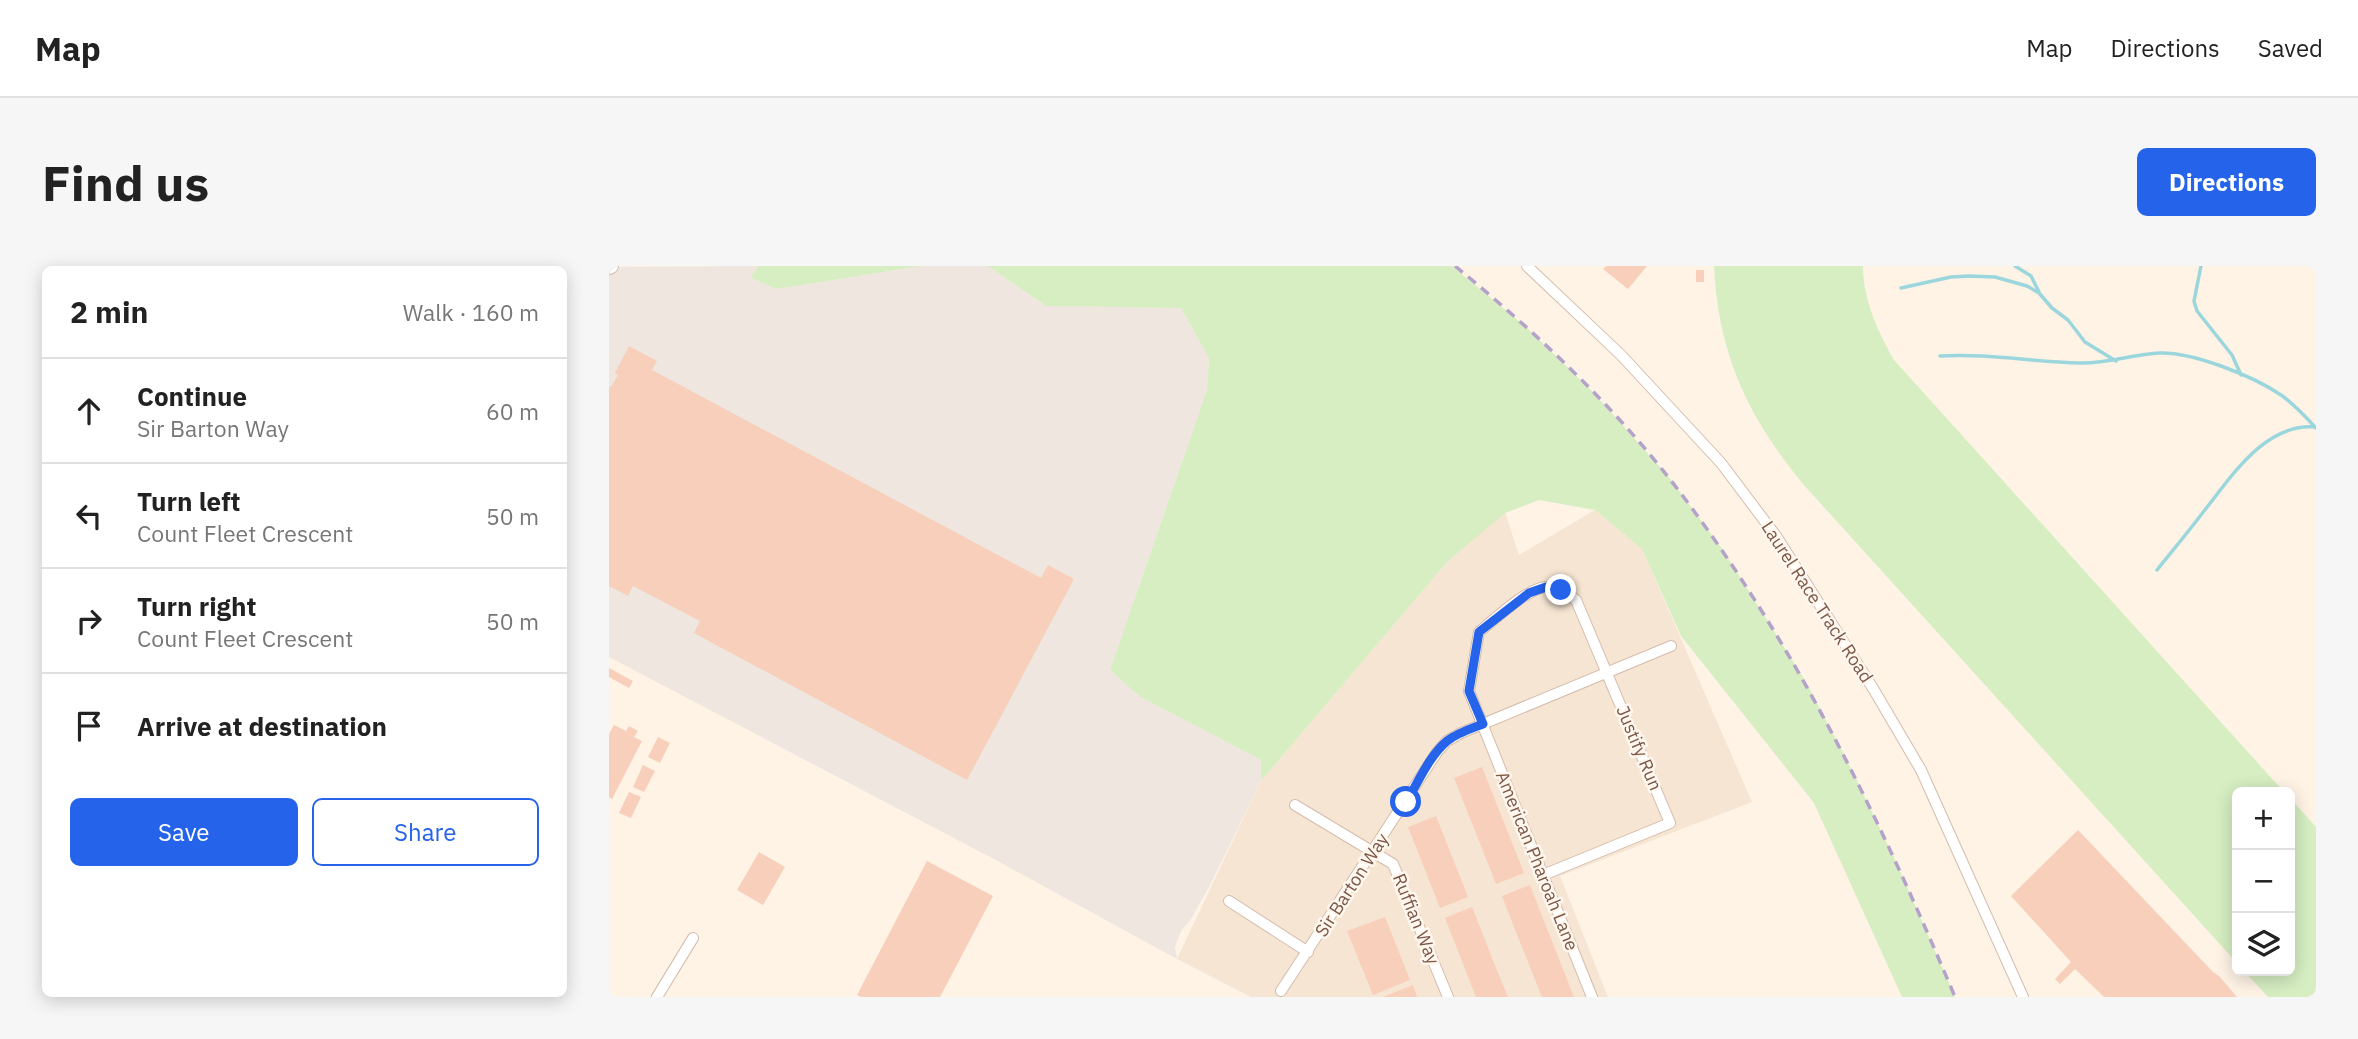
<!DOCTYPE html>
<html lang="en">
<head>
<meta charset="utf-8">
<style>
	body { margin:0; font-family:"IBM Plex Sans",sans-serif; background:#f6f6f6; color:#222 }
	.controls { position:absolute; right:21px; bottom:21px; display:grid; overflow:hidden; border-radius:10px; box-shadow:0 4px 18px #0003 }
	.controls button { width:63px; height:63px; display:grid; place-items:center; padding:0; border:0; border-bottom:2px solid #e0e0e0; background:#fff; color:#222; font:35px sans-serif }
	.stop { position:absolute; width:21px; height:21px; margin:-16px; border:5px solid #2563eb; border-radius:50%; background:#fff }
	.stop.end { background:#2563eb; border-color:#fff; box-shadow:0 2px 7px #0008 }
	.list { margin:0; padding:0; list-style:none }
	h2 { display:flex; justify-content:space-between; align-items:center; height:91px; margin:0; padding:0 28px; font-size:30px }
	h2 small { font-size:23px; font-weight:400; color:#767676 }
	.list li { display:grid; grid-template-columns:46px 1fr auto; gap:21px; align-items:center; box-sizing:border-box; height:105px; padding:0 28px; border-top:2px solid #e0e0e0 }
	.list b { display:block; font-size:26px; white-space:nowrap }
	.list p { margin:0; font-size:23px; white-space:nowrap; color:#767676 }
	.list em { font-size:23px; font-style:normal; color:#767676 }
	.actions { display:flex; gap:14px; padding:21px 28px }
	.actions a { flex:1; padding:16px 0; border:2px solid #2563eb; border-radius:10px; text-align:center; font-size:24px; color:#2563eb }
	.actions .main { background:#2563eb; color:#fff }
	.icon { flex:none; width:38px; height:38px; fill:none; stroke:currentColor; stroke-width:2; stroke-linecap:round; stroke-linejoin:round }
	.map { position:relative; flex:none; width:1707px; height:731px; overflow:hidden; border-radius:10px }
	header { display:flex; align-items:center; gap:42px; box-sizing:border-box; height:98px; padding:0 35px; background:#fff; border-bottom:2px solid #e0e0e0 }
	header strong { font-size:33px }
	nav { display:flex; gap:38px; margin-inline-start:auto; font-size:24px }
	.intro { display:flex; align-items:center; justify-content:space-between; box-sizing:border-box; height:168px; padding:0 42px }
	h1 { margin:0; font-size:49px }
	.button { padding:18px 32px; border-radius:10px; background:#2563eb; color:#fff; font-size:24px; font-weight:700 }
	main { display:flex; gap:42px; padding:0 42px }
	aside { flex:1; background:#fff; border-radius:10px; box-shadow:0 4px 18px #0003 }
	.map>svg:first-child { display:block }
	.residential { fill:#f7e5d3 }
	.industrial { fill:#eee6df }
	.green { fill:#d6eec2 }
	.lines { fill:none; stroke-linecap:round; stroke-linejoin:round }
	.stream { stroke:#9cd6dd; stroke-width:3.5 }
	.building { fill:#f7cfba }
	.minor-casing { stroke:#d4bcac; stroke-width:12 }
	.tertiary-casing { stroke:#d4bcac; stroke-width:16 }
	.minor { stroke:#fff; stroke-width:10 }
	.tertiary { stroke:#fff; stroke-width:14 }
	.rail { stroke:#b5a2ca; stroke-width:3.5; stroke-dasharray:10 7; stroke-linecap:butt }
	.route { stroke:#2563eb; stroke-width:9 }
	.labels { text-anchor:middle; stroke-width:5; stroke-linejoin:round; paint-order:stroke }
	.street-label { font-size:18px; fill:#7b5747; stroke:#fff7ee }
</style>
</head>
<body>
<header>
<strong>Map</strong>
<nav><a>Map</a><a>Directions</a><a>Saved</a></nav>
</header>
<div class="intro"><h1>Find us</h1><a class="button">Directions</a></div>
<main>
<aside>
<h2>2 min<small>Walk · 160 m</small></h2>
<ul class="list">
<li><svg class="icon" aria-label="ahead" viewBox="0 0 24 24"><path d="M12 20V5M6 11l6-6 6 6"/></svg><div><b>Continue</b><p>Sir Barton Way</p></div><em>60 m</em></li>
<li><svg class="icon" aria-label="left" viewBox="0 0 24 24"><path d="M17 20v-9H6M10 6l-5 5 5 5"/></svg><div><b>Turn left</b><p>Count Fleet Crescent</p></div><em>50 m</em></li>
<li><svg class="icon" aria-label="right" viewBox="0 0 24 24"><path d="M7 20v-9h11M14 6l5 5-5 5"/></svg><div><b>Turn right</b><p>Count Fleet Crescent</p></div><em>50 m</em></li>
<li><svg class="icon" aria-label="arrive" viewBox="0 0 24 24"><path d="M6 21V4h12l-3 4 3 4H6"/></svg><div><b>Arrive at destination</b></div></li>
</ul>
<div class="actions"><a class="main">Save</a><a>Share</a></div>
</aside>
<div class="map">
<svg width="1707" height="731" viewBox="0 0 1707 731">
	<rect width="100%" height="100%" fill="#fef3e5"/>
	<!-- residential -->
	<path class="residential" d="M986 244 1033 283 1143 536 951 610 999 731H642L568 693 652 515 838 296 896 246 910 289Z"/>
	<!-- industrial -->
	<path class="industrial" d="M149 0 142 12 168 23 312 0H379L437 40 572 42 600 92 598 124 501 404 530 430 652 494V515L601 619 582 653 572 665 566 681 568 693 383 592 0 391V1Z"/>
	<!-- green -->
	<path class="green" d="M149 0H312L168 23 142 12Z
		M379 0H843L917 61 982 124 1059 210 1112 281 1197 416 1237 492 1288 598 1346 731H1293L1205 537 1072 370 1033 283 986 244 930 234 896 247 838 296 652 515V494L530 430 501 404 598 124 600 92 572 42 437 40Z
		M1105 0H1254C1254 34 1269 66 1285 94L1675 526H1628V697L1194 218C1139 151 1109 88 1105 0Z
		M1681 532 1707 561V731H1659L1635 705H1681Z"/>
	<g class="lines">
		<!-- stream -->
		<path class="stream" d="M1406 0 1422 10 1430 26
			M1592 0 1585 35 1588 45 1623 89 1632 109
			M1292 22 1342 11 1360 10 1386 11 1418 20 1430 27 1443 42 1459 54 1476 76 1507 95
			M1331 90C1378 87 1424 96 1471 97 1498 98 1524 88 1551 87 1584 86 1644 110 1672 129 1685 138 1696 150 1707 162
			M1548 304C1564 284 1580 265 1595 245 1623 210 1656 157 1706 161"/>
	</g>
	<!-- building -->
	<path class="building" d="M997 0H1038L1019 23 994 3Z
		M1087 4H1095V16H1087Z
		M20 80 48 95 43 104 432 312 439 299 465 313 358 514 85 367 91 355 24 320 19 330 0 320V119L2 121 9 109 6 107Z
		M0 402 24 415 20 422 0 411Z
		M5 459 17 465 20 460 29 465 25 471 33 475 3 533 0 531V468Z
		M49 471 61 477 51 497 39 491Z
		M34 499 46 505 35 526 24 521Z
		M873 501 915 607 887 618 845 512Z
		M20 526 32 531 22 552 10 547Z
		M827 550 859 631 831 642 799 561Z
		M1469 564 1604 706 1610 710 1628 731H1495L1466 703 1451 718 1446 713 1462 696 1402 630Z
		M150 586 176 601 154 639 128 624Z
		M318 595 384 630 331 731H252L248 729Z
		M921 619 926 632 965 731H933L903 656 893 630Z
		M863 641 889 707 899 731H867L836 652Z
		M776 651 801 714 764 729 738 665Z
		M804 719 808 731H774Z"/>
	<g class="lines">
		<!-- minor casing -->
		<g class="minor-casing">
			<path id="minor" d="M918 0 1012 89 1112 197 1167 270 1265 424 1312 504 1414 731
				M686 539 784 598 839 731
				M934 609 1061 557 967 334C958 328 947 320 936 321 916 324 886 353 870 366L860 425 983 731
				M620 635 699 686
				M672 725 828 486 838 475 852 467 1062 380
				M48 731 84 672"/>
		</g>
		<!-- tertiary casing -->
		<g class="tertiary-casing">
			<path id="tertiary" d="M0 1 2 0"/>
		</g>
		<!-- minor -->
		<use href="#minor" class="minor"/>
		<!-- tertiary -->
		<use href="#tertiary" class="tertiary"/>
		<!-- rail -->
		<path class="rail" d="M846 0C923 63 998 133 1060 212 1183 370 1269 548 1346 731"/>
	</g>
	<g class="lines">
		<!-- route -->
		<path class="route" d="M797 536C809 517 820 490 838 475 848 467 861 463 874 458L860 425 870 366 920 327 937 321 952 324"/>
	</g>
	<g class="labels">
		<!-- street labels -->
		<g class="street-label">
			<text transform="translate(1208 336) rotate(57)" y="6">Laurel Race Track Road</text>
			<text transform="translate(1030 482) rotate(67)" y="6">Justify Run</text>
			<text transform="translate(928 595) rotate(68)" y="6">American Pharoah Lane</text>
			<text transform="translate(743 619) rotate(-57)" y="6">Sir Barton Way</text>
			<text transform="translate(807 653) rotate(68)" y="6">Ruffian Way</text>
		</g>
	</g>
</svg>
<div class="controls">
<button>+</button>
<button>−</button>
<button><svg class="icon" aria-label="layers" viewBox="0 0 24 24"><path d="M12 4l9 5-9 5-9-5zM3 14l9 5 9-5"/></svg></button>
</div>
<div class="stop" style="left:797px;top:536px"></div>
<div class="stop end" style="left:952px;top:324px"></div>
</div>
</main>
</body>
</html>
